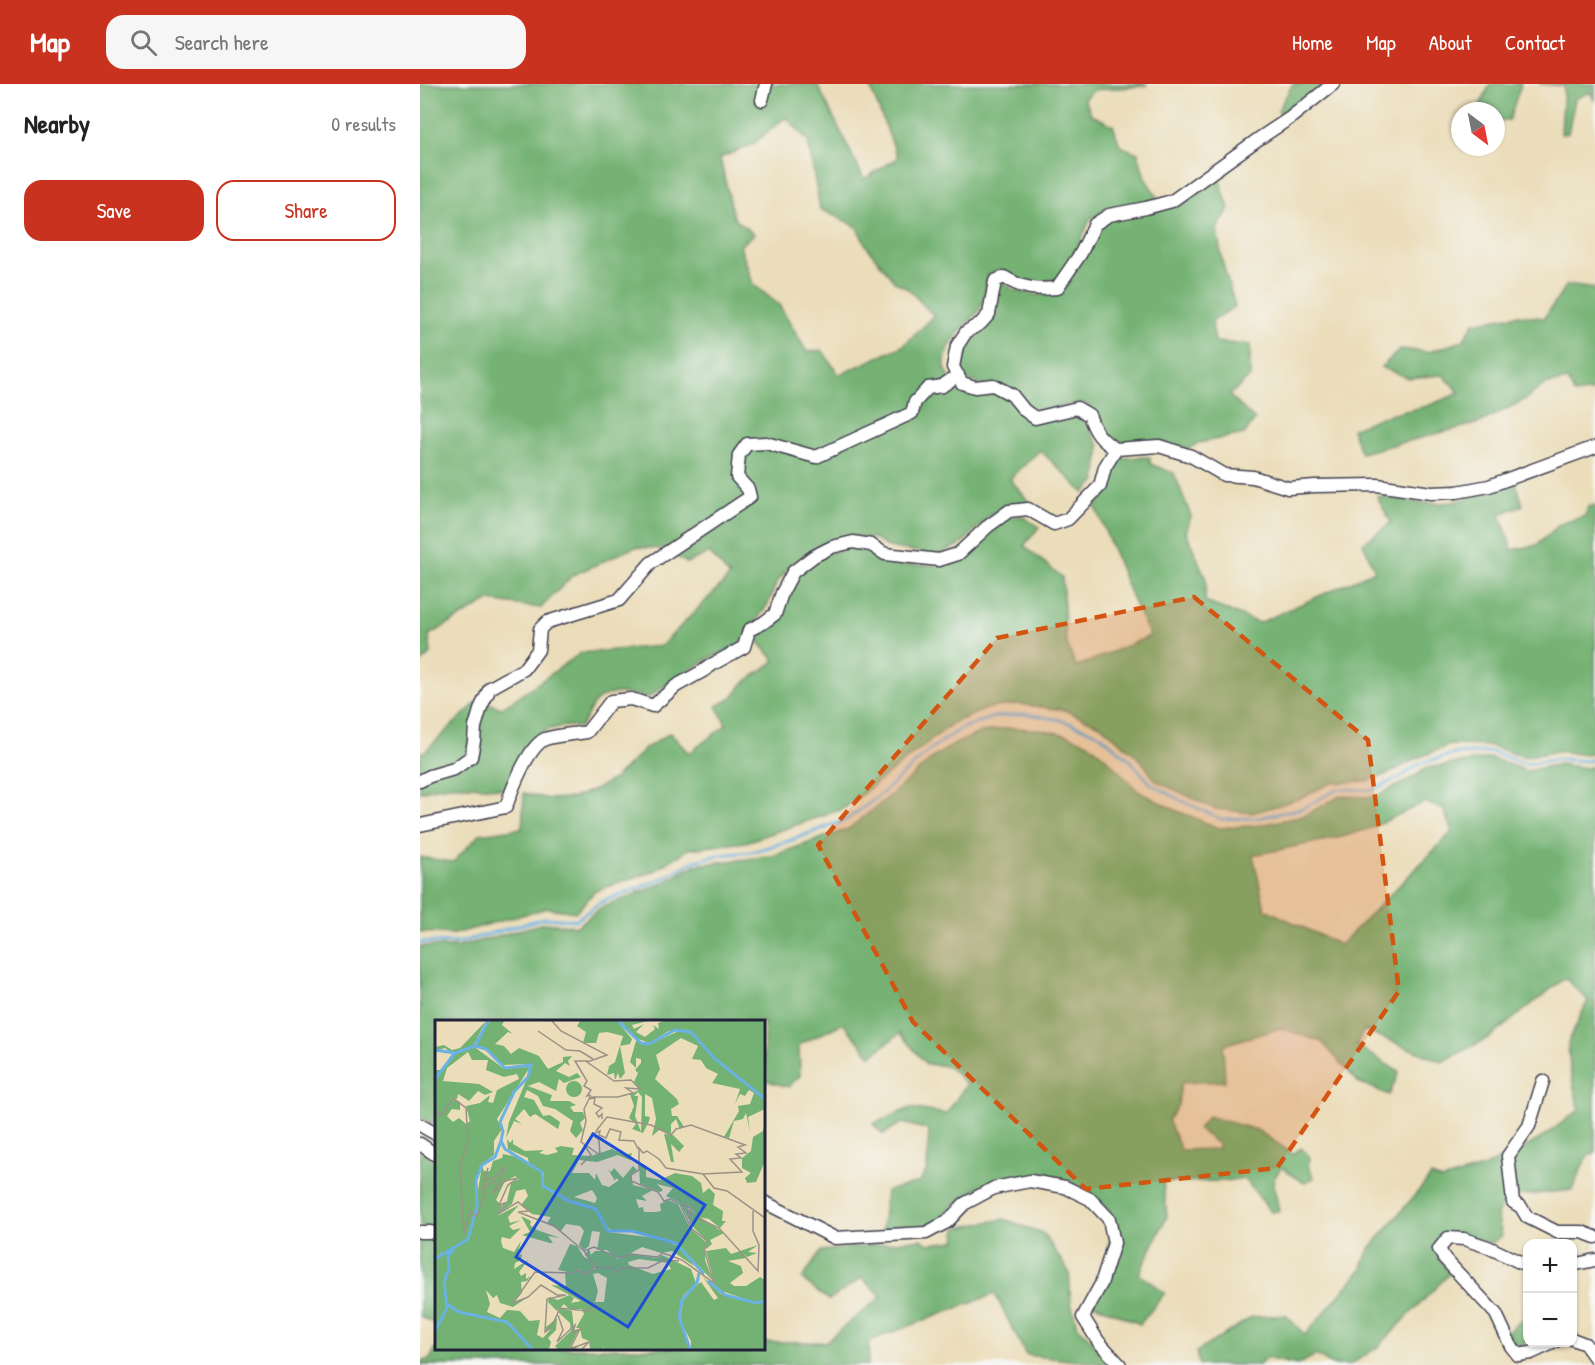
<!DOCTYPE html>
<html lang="en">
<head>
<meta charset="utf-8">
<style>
	body { margin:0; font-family:"Patrick Hand",sans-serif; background:#f6f6f6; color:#222 }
	.controls { position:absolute; right:18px; bottom:18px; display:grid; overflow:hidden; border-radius:12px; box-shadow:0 2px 4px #0004 }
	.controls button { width:54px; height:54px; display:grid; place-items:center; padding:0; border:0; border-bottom:2px solid #e0e0e0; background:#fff; color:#222; font:30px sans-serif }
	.compass { position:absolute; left:1031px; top:18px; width:54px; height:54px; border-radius:50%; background:#fff; box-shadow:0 2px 4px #0004; rotate:148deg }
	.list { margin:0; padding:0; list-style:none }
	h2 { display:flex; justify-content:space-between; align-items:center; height:78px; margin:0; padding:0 24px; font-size:26px }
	h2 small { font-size:20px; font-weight:400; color:#767676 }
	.actions { display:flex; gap:12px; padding:18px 24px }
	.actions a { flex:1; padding:14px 0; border:2px solid #c8321e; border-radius:18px; text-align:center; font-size:21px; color:#c8321e }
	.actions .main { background:#c8321e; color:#fff }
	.icon { flex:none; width:33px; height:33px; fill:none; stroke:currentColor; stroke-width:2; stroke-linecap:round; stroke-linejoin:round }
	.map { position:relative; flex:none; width:1175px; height:1281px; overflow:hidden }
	header { display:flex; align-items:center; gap:36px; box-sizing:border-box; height:84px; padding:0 30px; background:#c8321e; color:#fff }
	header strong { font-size:28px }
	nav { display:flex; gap:33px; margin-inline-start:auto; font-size:21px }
	.search { width:420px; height:54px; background:#f6f6f6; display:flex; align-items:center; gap:15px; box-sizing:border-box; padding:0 21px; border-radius:18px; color:#767676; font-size:22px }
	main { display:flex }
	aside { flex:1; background:#fff }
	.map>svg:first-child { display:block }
	.forest { fill:#74b273; stroke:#4b6a57; stroke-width:1.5; fill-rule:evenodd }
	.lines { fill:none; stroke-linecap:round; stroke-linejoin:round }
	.stream { stroke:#69b2e1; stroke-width:3 }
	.minor-casing { stroke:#403e4e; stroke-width:15 }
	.minor { stroke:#fff; stroke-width:12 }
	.marked { fill:#d45411; fill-opacity:0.2; stroke:#d45411; stroke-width:4.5; stroke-dasharray:12 8; stroke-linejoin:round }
	.inset-river { fill:none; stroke:#69b2e1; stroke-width:3 }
	.inset-road { fill:none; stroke:#9b9287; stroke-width:1.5 }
	.view { fill:#1d4ed8; fill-opacity:0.15; stroke:#1d4ed8; stroke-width:3 }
	.inset-edge { fill:none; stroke:#22223b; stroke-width:3 }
</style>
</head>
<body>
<header>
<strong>Map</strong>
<div class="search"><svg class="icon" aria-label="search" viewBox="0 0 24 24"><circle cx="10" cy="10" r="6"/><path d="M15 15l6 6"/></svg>Search here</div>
<nav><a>Home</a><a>Map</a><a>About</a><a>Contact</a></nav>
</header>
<main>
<aside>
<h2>Nearby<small>0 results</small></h2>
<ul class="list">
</ul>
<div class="actions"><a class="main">Save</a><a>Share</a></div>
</aside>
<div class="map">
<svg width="1175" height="1281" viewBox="0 0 1175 1281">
	<rect width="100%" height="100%" fill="#f6f6f2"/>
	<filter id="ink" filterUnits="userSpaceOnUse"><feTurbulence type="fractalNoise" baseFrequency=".0167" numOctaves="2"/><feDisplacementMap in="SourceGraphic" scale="12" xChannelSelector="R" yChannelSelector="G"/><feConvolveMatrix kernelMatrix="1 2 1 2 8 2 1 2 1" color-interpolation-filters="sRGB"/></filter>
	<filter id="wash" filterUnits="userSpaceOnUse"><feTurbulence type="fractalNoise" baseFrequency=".008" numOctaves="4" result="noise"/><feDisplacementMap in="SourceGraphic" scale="24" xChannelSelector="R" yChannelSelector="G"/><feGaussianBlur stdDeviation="1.35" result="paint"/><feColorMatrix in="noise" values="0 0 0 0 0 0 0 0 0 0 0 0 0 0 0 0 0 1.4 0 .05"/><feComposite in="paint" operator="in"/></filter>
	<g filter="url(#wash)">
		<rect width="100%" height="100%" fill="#ebddb9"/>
		<!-- forest -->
		<path class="forest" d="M0 0H397L444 95 478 74 449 0H727L725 2 674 6 664 15 672 31 693 41 700 62 718 69 725 94 738 114 714 121 685 126 670 136 657 165 637 195 625 199 607 198 589 190 573 188 568 192C566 204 565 217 558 228 555 233 550 236 545 241 536 251 520 272 526 286 538 315 552 300 572 306 584 310 594 320 602 329H657C668 337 672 351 680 362L676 397 664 409 620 366 590 395 610 419 585 422 573 429 540 461 516 471 474 464 466 462 453 454 431 453 399 463 376 476 357 498 348 520 320 561 290 574 253 596 228 614C210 609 182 603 171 624 166 632 166 637 159 643 136 640 112 648 101 670 98 677 98 686 94 693 92 697 88 701 85 705 52 702 33 698 0 708V668H4L59 616 82 624 161 569 241 562 310 492 289 469 267 479 243 465 215 463 153 491 121 524 68 517 9 551 11 569 0 580ZM366 33 388 57 400 125 436 142 447 163 475 198 488 205 514 232 483 262 419 291 402 266 387 268 359 221 333 200 320 162 334 150 314 134 300 74 333 60Z
			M873 0H905L866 33 858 26Z
			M1070 0H1101L1089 36H1076V27H1063L1060 22Z
			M1119 0H1175V18L1170 8 1155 15 1148 49 1141 50 1144 2Z
			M799 94 809 125 797 145 802 177 815 222 792 238 795 258 830 261V293L809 311 835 336 824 350 778 359 769 365 739 358H700L688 353 681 343 675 327 663 319 651 320 615 329 555 298 543 295 537 283 546 252 562 242 577 198H583L594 206 618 211 633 210 644 205 649 198 666 170 677 143 689 135 753 122Z
			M1147 201 1175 205V307L1154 310 1148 296 1124 301 1104 316 1059 339 941 369 932 345 961 333 1007 322 1040 309 1023 291 988 294 961 283 981 265 1008 268 1043 257 1054 239 1099 231 1124 234Z
			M730 373V380L754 389 771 432 766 448 786 495 785 518 839 539 955 487 943 459 971 439 957 412C983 416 1011 423 1037 417 1057 412 1077 404 1096 399L1103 421 1080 430 1092 466 1117 461 1140 440 1165 432 1168 423 1175 421V667L1166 671 1138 667 1104 673 1071 662 1030 661 995 675 970 689 947 697 911 699 878 715 833 729 795 725 736 697 720 675 680 641 644 626 598 620 569 624 533 639 423 725 326 758 269 765 234 787 175 807 156 828 127 824 34 850 0 848V773L33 778 60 750 102 744 104 709 129 715 152 714 176 705 195 694 226 664 250 649 269 669 306 641 297 622 310 615 325 598 355 577 333 551 347 541 374 492 396 474 433 462 449 464 478 481H518L589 433 602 432 619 443 604 462 642 493 646 557 656 583 730 552 714 519 675 422 689 407 692 396 693 383 699 374Z
			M589 644 619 645 648 651 668 659 686 674 718 707 757 727 799 744 840 741 883 732 920 712 954 713 987 697 1007 684 1071 674 1107 687 1139 680 1167 684 1175 682V1070L1167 1072 1152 1106 1096 1112 1092 1071 1120 1055 1159 1026 1150 985 1148 959 1168 916 1145 894 1070 953 1022 978 944 946 936 961 979 988 969 1011 938 998 902 958 861 944 803 961 805 997 761 999 758 1021 748 1036 761 1066 798 1065V1060L778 1045 788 1032 837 1046 873 1070 881 1064 890 1074 888 1082 894 1094 884 1099 861 1083 853 1097 859 1127 851 1128 824 1094 805 1097 743 1098 747 1132 719 1190 745 1209 720 1240 672 1219 684 1198 693 1131 669 1107 635 1092H602L564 1100 535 1119 522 1135 503 1144 462 1146 466 1107 500 1098 507 1085 509 1046 482 1039 463 1050 453 1040 490 1024 526 1030 547 1000 528 982 506 980 480 949 451 972 423 939 379 961 380 992 368 1003 344 996V938H16V1042L0 1033V862L38 863 124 839 157 842 182 823 243 799 275 781 352 772 428 745 465 716 515 672 533 661 561 648ZM1005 718 1024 726 1032 748 920 861 845 825 833 771 922 753 951 744Z
			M0 1067 16 1078V1145L0 1142Z
			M1084 1073 1087 1115 1077 1130 1082 1152 1072 1159 1029 1151 1018 1172 1029 1190 958 1263 930 1281H912L896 1271 877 1281 846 1274 839 1281H779L776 1268 832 1233 866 1231 885 1251 941 1186 948 1167 1011 1092 1022 1096 1065 1083Z
			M584 1135 624 1150 649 1188 651 1219 657 1242 668 1252 692 1281 606 1271 575 1210 449 1257 448 1281H0V1278L10 1275 16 1263V1264H344V1258H405L462 1212 442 1194 409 1216 382 1195 401 1167 501 1155 508 1160 535 1157 537 1144Z
			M0 1152 16 1155V1240L0 1232Z
			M1107 1232V1255L1099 1268 1087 1248Z"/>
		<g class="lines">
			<!-- stream -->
			<path class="stream" d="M0 858 38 859 124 834 156 836 181 818 242 795 272 778 299 771 332 768 366 758 426 736 458 713 511 665 542 644 574 633 606 630 641 636 679 650 710 676 731 700 762 717 801 735 838 734 883 724 918 705 953 706 980 693 1001 679 1035 670 1072 668 1106 680 1140 675 1167 677 1175 675"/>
		</g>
	</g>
	<g filter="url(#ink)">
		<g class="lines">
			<!-- minor casing -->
			<g class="minor-casing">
				<path id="minor" d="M342 16 346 0
					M696 365C680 356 675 348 669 331L657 324 615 334 604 326 592 311 573 301 555 303 542 299 533 283 537 262 546 248 561 239 569 230 575 197 584 193C602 205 617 206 637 204L661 169 675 140 689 131 726 124 752 117 837 56 870 34 913 0
					M0 697 10 692 34 685 51 673 54 657 55 643 61 623 70 604 104 585 118 566 120 545 127 538 199 516 231 479 330 413 328 405 317 393 319 371 327 360 346 359 396 373 492 329 495 318 508 304 522 302 538 291
					M0 741 86 723C92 705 108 663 125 655 136 651 155 650 167 648L191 617 211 615 233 622 256 602 283 587 293 580 324 563 329 546 343 539 355 530 362 509 373 488 394 472 412 463 433 458 451 461 465 470 519 476 538 470 567 443 589 427 608 425 634 440 648 435 680 402 685 383 696 365 739 362 771 372 804 391 833 393 868 404 895 402 957 401 1011 409 1037 408 1069 402 1175 363
					M1123 997 1109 1042 1088 1072 1093 1118 1101 1123 1107 1133 1137 1148H1162L1175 1153
					M0 1041 16 1050
					M0 1060 16 1071
					M344 1118 415 1154 506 1149 527 1138 544 1120 574 1104 610 1097 645 1103 670 1115 689 1135 694 1159 681 1200 663 1233 678 1257 700 1281
					M0 1148H11L16 1150
					M1152 1181 1175 1176
					M1108 1182 1068 1163 1044 1155 1028 1154 1019 1165 1024 1174 1076 1230 1091 1262 1098 1271 1111 1269 1135 1258
					M1152 1255 1165 1260 1175 1274"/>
			</g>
			<!-- minor -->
			<use href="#minor" class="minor"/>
		</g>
	</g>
	<!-- marked area -->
	<path class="marked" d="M774 513 948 656 979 907 857 1084 666 1105 493 938 398 761 577 554Z"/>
	<!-- overview -->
	<g transform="translate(15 936)">
		<rect width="330" height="330" fill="#ebddb9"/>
		<path d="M51 1 38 26 68 48 95 47 62 99 67 109 59 121V135L45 146 41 160 43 170 47 146 49 151H55L58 141 67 138 68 134 86 138 108 154V167L134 182 161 190 173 212 228 219 248 229 259 246 237 231 226 233 207 227 187 238 179 237 172 230H162L165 212 157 211 154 226 149 230 144 225 149 211 145 206 131 204 126 211 112 203 116 197 97 194 86 185 93 176 90 169 81 171 77 184 64 193 72 181 76 163 84 159 80 156 69 163 61 180 67 186 63 193 64 195 84 185 73 197 75 203 86 200 74 206 78 210 86 208 75 219 67 217 66 221 68 228 79 232 86 221 82 236 87 234 86 240 80 243 79 249 93 240 84 252 86 256 91 253V259L96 256 92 261 86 262 87 273 77 284 96 275 78 287 65 283 62 275 58 278 51 270 55 284 52 292 65 298 72 290 85 291 94 301 105 300 102 315 108 318 116 309 111 311V307L122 298 121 310 113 318 116 322 114 329H97L87 318 96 329H0V240L8 231 0 239V91L8 95 0 91V50H6L17 34 10 28 0 31V27L9 25 17 30 25 28ZM33 32 37 40H53L51 50 69 57 82 54 84 59 62 70 58 83 53 82 55 75 45 83 31 86 35 101 31 104 24 98 18 102 12 96 17 89 25 90V82L15 78 22 79 23 74 34 81 43 71 50 75 58 72 44 64 8 61 12 48ZM55 1H69L67 5 78 14 73 12 60 24 69 26 76 34 84 28 104 36 113 49 128 42V37L137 36 133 41 135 46 130 43 121 51 134 57 142 53 146 57 129 63 124 59 121 71 104 62 93 66 117 75 115 81H134L141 85 135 87 139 92H148L150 98 145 103 148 110 141 118 135 111 138 101 120 89 108 86 103 76 92 70 89 77 99 80 108 96 115 95 125 102 123 109 100 94 95 97 89 89 80 99 87 104 79 101 71 118 74 102 98 44 68 45 56 33 43 27 39 23ZM145 1H182L197 19 195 24 185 26 190 53 185 59 183 53 180 60 179 53 172 55 174 46 182 41 180 42 188 16 172 12 164 13 161 23H148L151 12 142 6ZM186 1H213L197 5 199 9 209 4 201 12 210 17 220 9 218 5 224 9 223 3 229 1H329L330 78 279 37 256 11H234L214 23 198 17ZM246 10 256 12 279 38 330 80V89L313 97 315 112 311 93 308 99 299 101 294 118 289 117 304 91 303 86 315 84 319 73 314 70 310 76 305 74 300 84 305 69 277 63 283 54 271 48 266 40 257 39 263 26 246 18 221 35 225 49 220 59 242 79 244 84 236 89 237 96H242L249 107 245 109 241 99 236 104V114L224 110 217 116 221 99 217 78 210 74V96L215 97 214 101 208 113 197 109 201 104 194 98 199 86 195 74 204 70 199 62 203 53 200 50 206 43V39L201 38V48L195 42 201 21 215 24ZM203 72 207 77 206 112 200 96 203 76H199ZM131 69a8 8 0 1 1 16 0a8 8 0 1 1-16 0ZM330 102V141L321 162 312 163 310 158 316 153 307 148V138L316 131 318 117 328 111ZM229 114 238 115 249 126 244 132 236 124 239 142H236ZM72 119 75 123 78 119V124L90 131 109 130 104 133 112 135 123 132 120 128 126 126 139 128 137 135 156 136 177 129 189 135 197 133 195 140 183 135 162 142 144 140 137 153H154L160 160 161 153 167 165 174 167 184 160 181 158 180 161 173 149 176 152 179 148 188 158 198 146 202 150 196 154 198 165 218 170 207 176 212 181 201 179 204 188 208 187 209 192H221L226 191 225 184 233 180 243 184 255 208 271 222 270 240 278 261 241 222 197 210 178 212 169 204 161 188 138 182 109 166V153L94 145 93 138 73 129ZM157 170 162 178 160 183 139 177ZM204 143 211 149V157L225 160 240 153 257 156 266 163 268 173 274 168 280 174 278 185 288 191 287 201H291L285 208 274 199 263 197 251 183 255 202 245 183 231 176 238 168 222 164 228 170 225 172 205 164ZM251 188 289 213 275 220 277 224 270 230 272 221 259 208ZM86 196 96 201 95 205 102 210 125 218 113 216 118 223H115L87 215 95 212ZM135 224 142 226 149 237 154 239 150 235 154 228 156 235 160 231H169L183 239 196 234 222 238 227 235 256 249 261 263 248 276 243 296 254 329H169L168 326V329H155L154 321 147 318 145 308H141L149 294 147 289H134L129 284 122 291 113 282 114 277 123 280 134 275 139 278 136 283 146 281 116 265 131 266 130 252 137 254 144 250 150 255 160 249V246L155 240 159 248 150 254 145 249 137 253 123 250ZM204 239 233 243 236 249 218 254 194 245 193 242ZM163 253 172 258 169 282H160L163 271 158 254ZM323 225 313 232 322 233 312 237 308 233 311 238 293 241 306 246 308 253 295 263 299 266H311L325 257 330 260V281L326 283 330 282V329H256V321L245 301 249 276 266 262 279 280 283 278 268 257 286 274 324 284 281 269 271 231 291 228 296 234ZM126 288 137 291 139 310 144 309 135 327 144 326 140 329H123L120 326 136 311 135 303 123 292Z" fill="#74b273" fill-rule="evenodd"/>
		<path class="inset-river" d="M53 1 40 26 51 29 70 48 96 45 93 57 79 72 65 102 68 111 66 121M183 1 206 23 214 24 240 10 256 12 279 38 330 79M0 30 20 33M0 59 20 33 40 26M66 121 70 129 107 152 108 166 134 181 161 189 173 211H197L241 223 269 254M0 239 33 219 42 187 41 160 47 145 60 137 66 121M273 261 290 275 321 283 330 281M11 283 24 292 72 302 97 329M0 311 12 288 9 262 14 249 13 235 19 230M255 329 244 297 247 280 262 263 264 253"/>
		<path class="inset-road" d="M117 1 126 11 172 35 152 42 179 61 196 60 205 69 191 68 198 73 183 77H155L149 89 151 101 146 122 165 135 164 120 157 114 165 111 164 115 171 118 175 109 186 112 184 120 199 121 203 129M103 11 131 30 145 31 158 39M153 41H140L152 61 149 66 156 70 152 76 156 75M154 79 160 78 159 84 167 88 161 93 164 97 167 94V99M0 91 7 95 18 78 31 88 33 124 25 146 29 213 35 190 42 197 52 165 61 161M161 111 172 97 216 105 236 115 241 109 256 105 310 125 303 127 311 133 301 134 306 138 295 139 307 152 268 154M146 145 156 135 149 125M53 148 47 171 50 160 59 158 71 146 58 174 69 161 83 158 73 165 64 185 70 183 63 194 83 182 94 191 83 192 119 206 149 231 159 227 184 238 196 234 222 237 228 233 247 240 279 263 269 229 272 221 256 208 245 184 235 179 229 181 223 172 196 161V155L204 150V128L208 133 212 131 224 139 231 148 268 154 279 168 292 171 330 198M256 204 251 184 261 197 284 208 323 251 324 225 318 211V191M159 247 178 248 183 253 186 248H213L229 240 244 241M130 275H122L106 265 93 277 78 283 100 252 137 253 145 250 150 254 158 250 159 246 149 231M131 275 112 279 110 312 116 308 125 288 152 291 162 285M123 295 128 310 122 322 140 305 138 313 145 309 135 329 154 322 147 329"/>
		<path class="view" d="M158 114 270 185 193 307 81 237Z"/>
		<rect width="330" height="330" class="inset-edge"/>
	</g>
</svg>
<div class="controls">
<button>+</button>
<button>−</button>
</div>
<svg class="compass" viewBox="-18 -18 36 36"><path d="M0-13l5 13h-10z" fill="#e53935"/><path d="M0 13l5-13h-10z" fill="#767676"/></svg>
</div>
</main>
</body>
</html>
